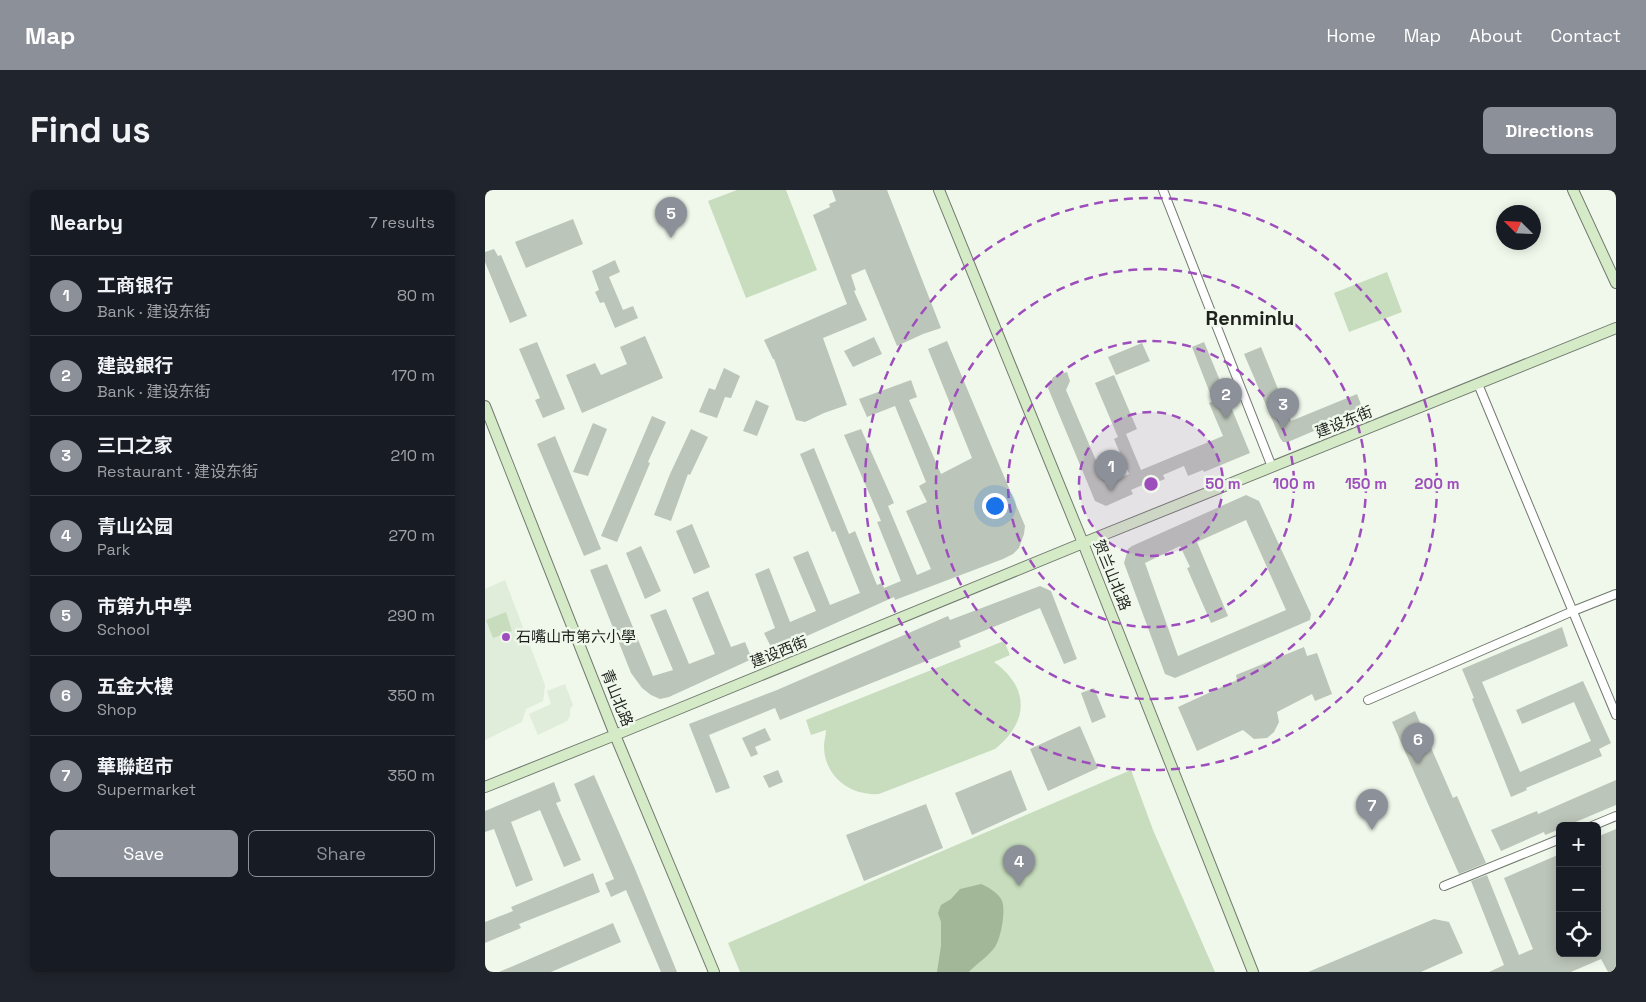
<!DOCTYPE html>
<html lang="en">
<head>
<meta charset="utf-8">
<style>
	body { margin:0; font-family:"Space Grotesk","Noto Sans SC",sans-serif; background:#20242c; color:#f1f3f6 }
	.controls { position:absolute; right:15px; bottom:15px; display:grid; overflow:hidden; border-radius:8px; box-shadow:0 2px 12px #0003 }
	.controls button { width:45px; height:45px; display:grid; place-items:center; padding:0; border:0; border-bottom:1px solid #363941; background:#171b24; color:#f1f3f6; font:25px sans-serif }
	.compass { position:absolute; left:1011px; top:15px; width:45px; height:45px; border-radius:50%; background:#171b24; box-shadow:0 2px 12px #0003; rotate:294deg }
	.you { position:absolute; left:509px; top:315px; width:18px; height:18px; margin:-12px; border:4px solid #fff; border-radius:50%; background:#1a73e8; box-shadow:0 0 0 8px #1a73e833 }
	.badge { display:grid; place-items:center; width:32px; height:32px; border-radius:50%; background:#8c9099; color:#fff; font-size:16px; font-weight:700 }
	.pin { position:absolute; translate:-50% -41px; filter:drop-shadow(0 1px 2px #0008) }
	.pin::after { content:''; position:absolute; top:26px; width:18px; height:15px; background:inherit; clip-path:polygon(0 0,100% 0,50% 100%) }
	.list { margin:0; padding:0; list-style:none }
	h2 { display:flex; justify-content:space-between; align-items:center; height:65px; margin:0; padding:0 20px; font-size:21px }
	h2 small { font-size:16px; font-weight:400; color:#9ea1a6 }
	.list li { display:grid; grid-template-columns:32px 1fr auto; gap:15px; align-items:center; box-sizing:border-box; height:80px; padding:0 20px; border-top:1px solid #363941 }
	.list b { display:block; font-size:19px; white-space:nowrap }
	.list p { margin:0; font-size:16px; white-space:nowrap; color:#9ea1a6 }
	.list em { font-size:16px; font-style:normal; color:#9ea1a6 }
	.actions { display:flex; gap:10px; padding:15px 20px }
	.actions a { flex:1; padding:11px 0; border:1px solid #8c9099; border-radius:8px; text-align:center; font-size:18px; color:#8c9099 }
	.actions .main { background:#8c9099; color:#fff }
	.icon { flex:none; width:28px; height:28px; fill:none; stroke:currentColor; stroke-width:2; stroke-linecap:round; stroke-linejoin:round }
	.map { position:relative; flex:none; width:1131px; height:782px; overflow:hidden; border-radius:8px }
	header { display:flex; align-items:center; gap:30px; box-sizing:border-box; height:70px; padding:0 25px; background:#8c9099; color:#fff }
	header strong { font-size:24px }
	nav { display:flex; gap:28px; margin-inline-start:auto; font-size:18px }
	.intro { display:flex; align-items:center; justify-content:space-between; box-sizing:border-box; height:120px; padding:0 30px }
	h1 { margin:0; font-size:35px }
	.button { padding:12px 22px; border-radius:8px; background:#8c9099; color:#fff; font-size:18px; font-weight:700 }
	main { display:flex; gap:30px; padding:0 30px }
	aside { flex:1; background:#171b24; border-radius:8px; box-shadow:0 2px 12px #0003 }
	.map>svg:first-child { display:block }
	.built { fill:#e0edda }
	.green { fill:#c7ddbd }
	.forest { fill:#a2b798 }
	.building { fill:#bcc5b9; fill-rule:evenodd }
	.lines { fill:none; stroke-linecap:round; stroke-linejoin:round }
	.street-casing { stroke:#727a6f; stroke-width:10 }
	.secondary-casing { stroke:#727a6f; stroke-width:12 }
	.street { stroke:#fff; stroke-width:8 }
	.secondary { stroke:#d5ebc8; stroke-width:10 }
	.ring { fill:none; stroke:#9e4dbd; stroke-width:2.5; stroke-dasharray:9 6 }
	.poi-dot { fill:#9e4dbd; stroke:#eff8eb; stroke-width:2 }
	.labels { text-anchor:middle; stroke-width:5; stroke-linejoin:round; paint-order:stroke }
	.street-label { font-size:15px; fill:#1d201b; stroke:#eff8eb }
	.poi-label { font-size:15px; fill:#1d201b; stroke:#eff8eb; text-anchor:start }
	.district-label { font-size:20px; font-weight:bold; fill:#1d201b; stroke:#eff8eb }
	.centre { fill:#9e4dbd; stroke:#eff8eb; stroke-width:2.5 }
	.ring-label { font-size:15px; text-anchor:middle; font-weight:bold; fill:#9e4dbd; stroke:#eff8eb; stroke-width:5; stroke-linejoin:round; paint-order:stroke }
</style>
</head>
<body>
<header>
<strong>Map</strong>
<nav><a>Home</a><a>Map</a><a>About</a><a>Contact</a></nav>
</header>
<div class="intro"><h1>Find us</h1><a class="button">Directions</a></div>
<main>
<aside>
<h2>Nearby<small>7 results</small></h2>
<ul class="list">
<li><span class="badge">1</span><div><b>工商银行</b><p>Bank · 建设东街</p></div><em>80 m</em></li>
<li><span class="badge">2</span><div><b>建設銀行</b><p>Bank · 建设东街</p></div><em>170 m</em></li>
<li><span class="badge">3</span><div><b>三口之家</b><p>Restaurant · 建设东街</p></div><em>210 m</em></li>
<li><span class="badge">4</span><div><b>青山公园</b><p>Park</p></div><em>270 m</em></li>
<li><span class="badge">5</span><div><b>市第九中學</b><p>School</p></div><em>290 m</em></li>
<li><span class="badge">6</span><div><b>五金大樓</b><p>Shop</p></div><em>350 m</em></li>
<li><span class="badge">7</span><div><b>華聯超市</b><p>Supermarket</p></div><em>350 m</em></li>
</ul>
<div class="actions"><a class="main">Save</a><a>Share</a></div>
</aside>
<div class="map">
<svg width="1131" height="782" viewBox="0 0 1131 782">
	<rect width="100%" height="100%" fill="#eff8eb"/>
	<!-- built -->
	<path class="built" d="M20 390 60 495 58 511 41 519 37 532 0 550V399Z
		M80 494 88 515 85 519V526L82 531 53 545 44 524 66 514 62 501Z"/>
	<!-- green -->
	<path class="green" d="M252 0H301L332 80 261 108 223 11Z
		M902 82 917 122 864 142 849 103Z
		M21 422 27 441 8 448 1 430Z
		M519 451 525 465 509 472C545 498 544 532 510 559L394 604C365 606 339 586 339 556 339 551 341 545 341 540L326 545 321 530Z
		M646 580 668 640 730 782H255L243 753Z"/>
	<!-- forest -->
	<path class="forest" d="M496 694C503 697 514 703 517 711 521 721 516 748 510 757 503 767 492 773 484 782H452L456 756V732L453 723 456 715 466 709 475 699Z"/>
	<!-- building -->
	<path class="building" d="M347 0H402L456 138 438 144 412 156 380 79 366 85 371 100 369 101 382 130 338 148 362 215 339 223 320 232 311 230 289 169H288L279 150 362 114 328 25 345 17 344 14 351 11Z
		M88 29 98 54 41 78 30 52Z
		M9 59 13 66 16 65 42 126 25 133 0 72V62Z
		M130 70 135 82 124 87 138 120 148 116 153 128 130 138 119 112 115 113 110 102 114 100 107 81Z
		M160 146 178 188 97 223 81 185 110 173 116 185 142 174 135 157Z
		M389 147 397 164 368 177 359 161Z
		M462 151 540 336 539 344 534 358 528 364 518 369 410 410 409 407 293 459 290 455 286 457 279 443 290 438 270 384 284 378 305 432 331 421 308 367 323 361 345 415 375 403 350 341 347 342 315 264 329 258 364 344 370 341 392 395 397 393 399 398 416 391 392 332 396 331 359 245 376 239 409 313 403 316 432 385 446 379 421 321 442 312 434 296 441 292 410 216 382 227 374 209 426 190 432 207 424 210 456 284 487 268 443 159Z
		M52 152 80 219 58 228 50 210 55 208 34 159Z
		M719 152 765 263 719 282 718 280 703 286 699 276 678 285 680 289 670 293 669 290 646 300 648 304 621 316 610 311 563 198 568 187 582 182 585 191 581 200 621 294 644 284 629 249 633 247 610 193 629 185 652 239 641 244 656 280 738 246 724 213 728 211 707 157Z
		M657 153 665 171 631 185 623 167Z
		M776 157 806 231 872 204 878 220 803 252H798L795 248 759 164Z
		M239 178 255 186 246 208 240 207 232 228 214 222 224 198 230 200Z
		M271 210 284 216 272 246 258 241Z
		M167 226 181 232 163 272 165 273 132 352 116 346Z
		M108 233 122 239 103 286 88 282Z
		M206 239 223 247 205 285 203 284 186 331 169 325 185 284Z
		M70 246 116 359 99 366 52 254Z
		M761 305 774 311 826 424 825 430 690 488 680 484 639 373 643 359 647 356ZM761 330 801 420 693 466 660 373 695 356 705 377 702 378 726 433 743 426 712 352Z
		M207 334 225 377 209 384 191 341Z
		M156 356 176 401 160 409 141 363Z
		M122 374 168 486 188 480 165 425 181 419 204 474 230 464 207 408 223 401 246 457 260 452 267 469 184 507 175 509 166 505 157 498 146 483 105 380Z
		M555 396 566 401 592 469 579 474 555 418 474 451 476 457 295 530 290 518 224 545 245 598 231 603 204 534 292 500 463 426 465 430Z
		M1077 437 1083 456 997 492 1035 582 1106 551 1089 512 1037 534 1031 520 1098 491 1126 553 1114 559 1117 566 1041 598 1042 600 1026 607 987 509 989 508 977 479Z
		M819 457 822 466 832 463 847 504 830 511 827 504 792 522 794 532 789 542 782 548 769 549 758 540 712 561 693 517 752 490 751 485Z
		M609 498 621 527 607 533 596 503Z
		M930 521 968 608 972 606 1001 673 974 684 907 532Z
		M595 536 613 578 563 601 545 559Z
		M280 538 286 550 270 557 273 564 266 567 257 548Z
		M293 580 298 592 284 598 278 586Z
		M526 580 542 620 487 645 470 603Z
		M109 585 150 679 192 782H176L141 700 126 707 120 693 129 689 89 594Z
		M1131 590V615L1081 636H1075V639L1060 645 1059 642 1016 661 1006 640 1052 621 1053 624Z
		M69 592 76 611 71 613 96 670 79 677 55 620 26 632 48 690 31 697 9 639 0 642V621Z
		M441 614 458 658 379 691 361 645Z
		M1131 639V782H1123L1116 769 1086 782H1004L1019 775 986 691 1002 685 1034 765 1048 759 1019 688 1075 664V763H1112V647Z
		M108 683 115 702 34 734 36 738 0 753V732L28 721 26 717Z
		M949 729 964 732 978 763 936 782H823Z
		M128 733 136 752 66 782H14Z"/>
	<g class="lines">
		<!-- street casing -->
		<g class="street-casing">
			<path id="street" d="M678 0 787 277
				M993 194 1131 525
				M883 510 1088 421 1131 404
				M1107 636 1131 626
				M959 696 1075 649"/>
		</g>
		<!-- secondary casing -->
		<g class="secondary-casing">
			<path id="secondary" d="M454 0 598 353 768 782
				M1088 0 1131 93
				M0 216 130 545 229 782
				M0 597 130 545 598 353 1131 138"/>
		</g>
		<!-- street -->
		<use href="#street" class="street"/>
		<!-- secondary -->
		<use href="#secondary" class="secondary"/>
	</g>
	<!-- distance rings -->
	<circle cx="666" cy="294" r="72" fill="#9e4dbd" fill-opacity=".12"/>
	<g class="ring">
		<circle cx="666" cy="294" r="72"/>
		<circle cx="666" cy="294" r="143"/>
		<circle cx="666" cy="294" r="215"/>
		<circle cx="666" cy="294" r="286"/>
	</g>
	<!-- markers -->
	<circle class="poi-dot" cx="21" cy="447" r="5"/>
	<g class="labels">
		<!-- street labels -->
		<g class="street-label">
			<text transform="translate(859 232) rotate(-22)" y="5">建设东街</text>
			<text transform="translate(627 385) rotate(68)" y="5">贺兰山北路</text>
			<text transform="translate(294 462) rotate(-22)" y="5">建设西街</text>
			<text transform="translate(132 508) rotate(68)" y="5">青山北路</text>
		</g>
		<!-- poi labels -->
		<g class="poi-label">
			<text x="31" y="452">石嘴山市第六小學</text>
		</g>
		<!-- district labels -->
		<g class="district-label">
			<text x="765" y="135">Renminlu</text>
		</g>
	</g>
	<circle cx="666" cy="294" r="8" class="centre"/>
	<g class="ring-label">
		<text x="738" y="299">50 m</text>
		<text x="809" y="299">100 m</text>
		<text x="881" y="299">150 m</text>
		<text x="952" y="299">200 m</text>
	</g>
</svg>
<div class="controls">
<button>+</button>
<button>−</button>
<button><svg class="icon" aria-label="locate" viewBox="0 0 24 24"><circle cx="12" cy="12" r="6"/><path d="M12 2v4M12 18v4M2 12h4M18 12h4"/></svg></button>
</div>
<svg class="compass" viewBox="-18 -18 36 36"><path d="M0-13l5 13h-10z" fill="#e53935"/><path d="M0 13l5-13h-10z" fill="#9ea1a6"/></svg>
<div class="you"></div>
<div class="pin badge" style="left:626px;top:301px">1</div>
<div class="pin badge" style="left:741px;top:229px">2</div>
<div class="pin badge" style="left:798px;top:239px">3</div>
<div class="pin badge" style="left:534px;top:696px">4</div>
<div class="pin badge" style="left:186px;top:48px">5</div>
<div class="pin badge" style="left:933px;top:574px">6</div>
<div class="pin badge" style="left:887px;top:640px">7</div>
</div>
</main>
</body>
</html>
